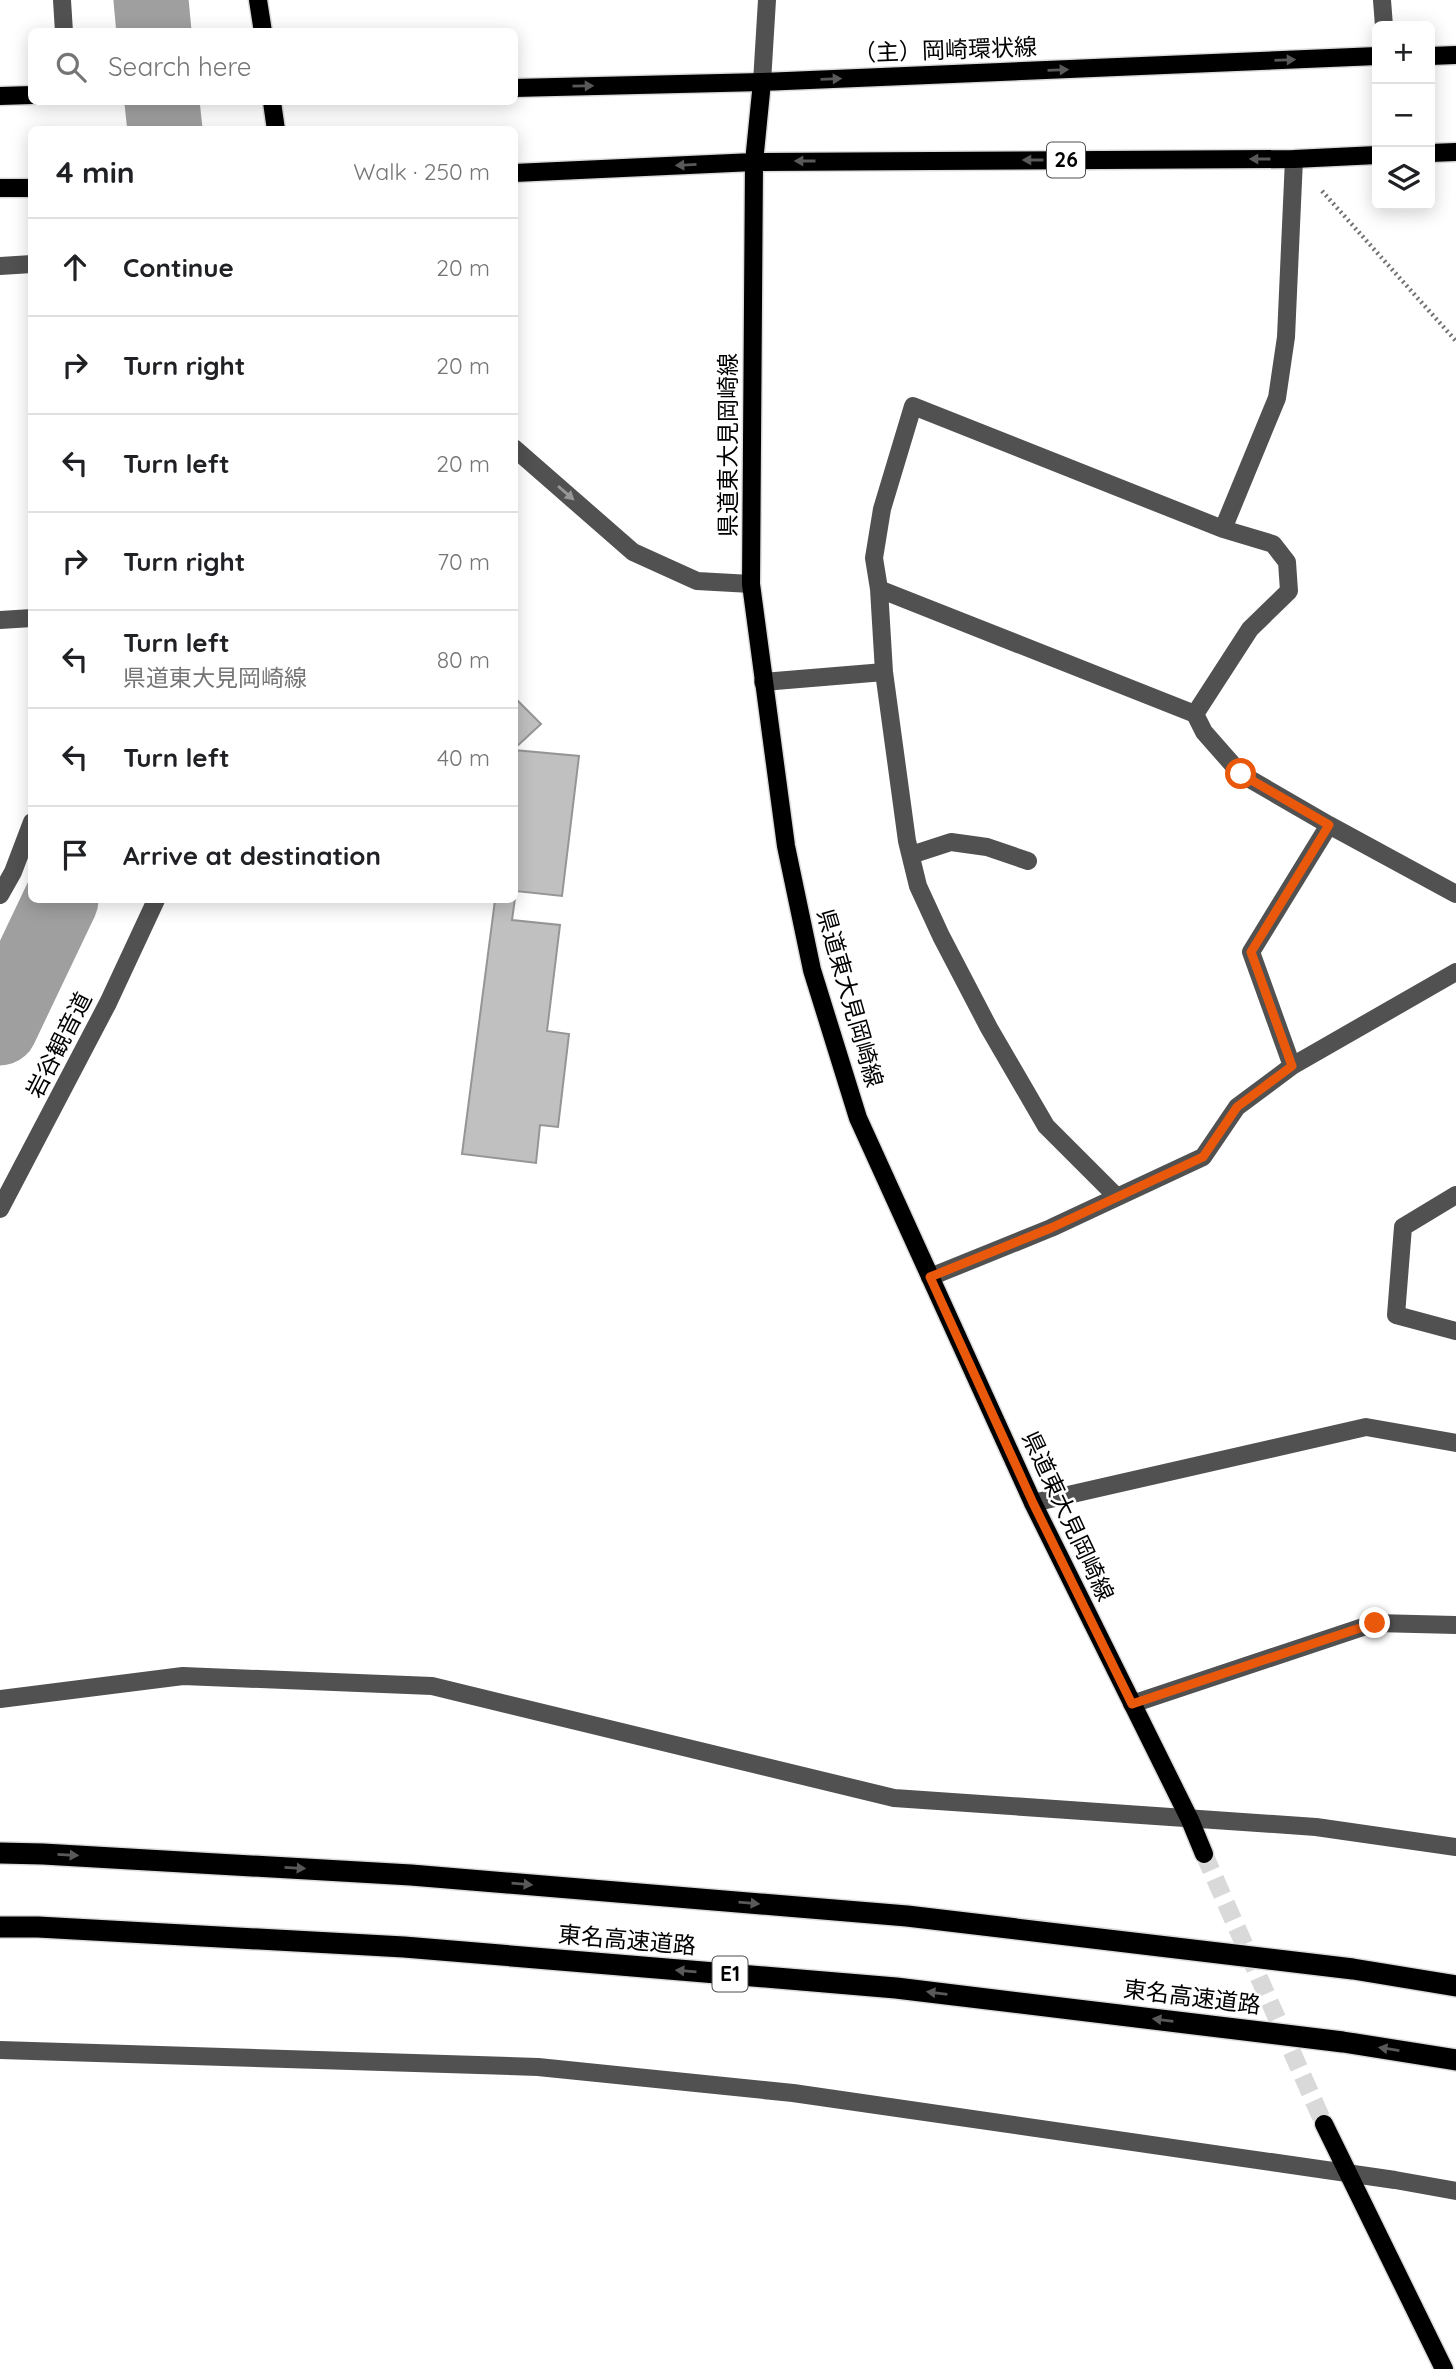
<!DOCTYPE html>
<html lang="en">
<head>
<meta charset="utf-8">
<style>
	body { margin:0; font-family:Quicksand,"Noto Sans JP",sans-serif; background:#f6f6f6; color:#202124 }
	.controls { position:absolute; right:21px; top:21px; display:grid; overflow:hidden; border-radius:10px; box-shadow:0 4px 18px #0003 }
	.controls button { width:63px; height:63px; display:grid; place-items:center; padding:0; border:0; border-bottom:2px solid #e0e0e0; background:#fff; color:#202124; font:35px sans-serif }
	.stop { position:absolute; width:21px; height:21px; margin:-16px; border:5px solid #ea580c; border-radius:50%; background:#fff }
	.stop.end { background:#ea580c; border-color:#fff; box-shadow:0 2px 7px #0008 }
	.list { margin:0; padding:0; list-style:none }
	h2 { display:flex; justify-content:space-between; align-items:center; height:91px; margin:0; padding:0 28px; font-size:30px }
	h2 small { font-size:23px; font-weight:400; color:#757577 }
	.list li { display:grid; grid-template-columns:46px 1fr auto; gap:21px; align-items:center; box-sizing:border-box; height:98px; padding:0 28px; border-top:2px solid #e0e0e0 }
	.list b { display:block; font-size:26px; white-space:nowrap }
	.list p { margin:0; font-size:23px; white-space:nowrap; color:#757577 }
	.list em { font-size:23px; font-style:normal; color:#757577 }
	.icon { flex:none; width:38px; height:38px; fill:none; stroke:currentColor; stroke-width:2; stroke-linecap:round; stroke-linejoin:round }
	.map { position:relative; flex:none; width:1456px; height:2369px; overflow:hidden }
	.search { position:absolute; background:#fff; box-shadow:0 4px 18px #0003; left:28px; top:28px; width:490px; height:77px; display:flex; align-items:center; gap:18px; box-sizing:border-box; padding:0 24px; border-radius:10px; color:#757577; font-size:26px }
	.panel { position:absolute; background:#fff; box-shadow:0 4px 18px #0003; left:28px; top:126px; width:490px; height:777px; border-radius:10px }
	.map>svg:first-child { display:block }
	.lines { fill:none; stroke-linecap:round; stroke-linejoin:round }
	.river { stroke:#9f9f9f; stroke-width:75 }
	.building { fill:#c0c0c0; stroke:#959595; stroke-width:2 }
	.major-tunnel { stroke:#d9d9d9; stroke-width:18; stroke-dasharray:18 9; stroke-linecap:butt }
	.major-casing { stroke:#dbdbdb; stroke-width:21 }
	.highway-casing { stroke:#dbdbdb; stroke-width:24 }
	.path { stroke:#737373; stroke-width:4.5; stroke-dasharray:2 3.5; stroke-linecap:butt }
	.minor { stroke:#515151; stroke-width:18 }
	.major { stroke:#000; stroke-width:18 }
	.highway { stroke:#000; stroke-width:21 }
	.oneway { fill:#595959 }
	.oneway2 { fill:#979797 }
	.route { stroke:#ea580c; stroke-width:9 }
	.labels { text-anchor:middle; stroke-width:5; stroke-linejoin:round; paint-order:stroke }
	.shield { fill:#fff; stroke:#4c4c4c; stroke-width:2 }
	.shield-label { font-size:21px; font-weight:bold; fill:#000 }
	.street-label { font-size:23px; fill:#000; stroke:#fff }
</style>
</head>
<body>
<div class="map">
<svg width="1456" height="2369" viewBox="0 0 1456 2369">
	<rect width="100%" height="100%" fill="#fff"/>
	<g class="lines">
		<!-- river -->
		<path class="river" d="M151 0 154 32
			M162 102 165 130
			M0 1028 61 900"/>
	</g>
	<!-- building -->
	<path class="building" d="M514 697 541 724 514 749Z
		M514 750 579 756 562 896 516 891 512 920 560 925 547 1031 569 1034 558 1127 540 1125 536 1163 462 1154 495 900H514Z"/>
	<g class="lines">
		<!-- major-tunnel -->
		<path class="major-tunnel" d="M1204 1854 1324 2124"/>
		<!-- major casing -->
		<g class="major-casing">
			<path id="major" d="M258 0 263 32
				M1430 56 1456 55
				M762 82 754 162 751 584 786 846 812 970 858 1118 1033 1503 1190 1820 1204 1854
				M514 88 762 82 1377 56
				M0 96 32 95
				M272 102 276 130
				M1430 153 1456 152
				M514 173 754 162 1294 159 1377 155
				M0 188H32
				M1324 2124 1444 2369"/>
		</g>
		<!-- highway casing -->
		<g class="highway-casing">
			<path id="highway" d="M0 1853 43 1854 411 1875 907 1916 1353 1969 1456 1986
				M0 1927H38L404 1947 896 1988 1343 2042 1456 2060"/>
		</g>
		<!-- path -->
		<path class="path" d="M1322 191 1456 341"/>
		<!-- minor -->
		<path class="minor" d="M62 0 64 32
			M1382 0 1384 26
			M762 82 767 0
			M1294 159 1286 337 1277 398 1223 529 1273 544 1287 562 1289 591 1250 629 1195 714 1204 732 1241 774 1329 825 1456 894
			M0 266 32 264
			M514 448 633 552 697 581 751 584
			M879 589 1195 714
			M0 620 32 618
			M763 682 884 672
			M911 855 951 842 987 847 1028 861
			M0 895 13 872 32 822
			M1292 1066 1251 952 1329 825
			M1456 1195 1403 1227 1396 1315 1456 1331
			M1117 1197 1046 1126 989 1028 941 936 918 886 907 841 884 672 879 589 874 558 882 509 913 406 1223 529
			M0 1209 108 1003 156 900
			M930 1277 1051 1228 1203 1157 1237 1107 1292 1066 1456 972
			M1033 1503 1366 1427 1456 1443
			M0 1699 183 1676 432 1686 894 1798 1316 1827 1456 1847
			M1132 1704 1375 1623 1456 1625
			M0 2050 538 2067 793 2093 1395 2180 1456 2191"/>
		<!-- major -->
		<use href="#major" class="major"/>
		<!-- highway -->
		<use href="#highway" class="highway"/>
	</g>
	<!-- one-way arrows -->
	<defs><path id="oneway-solid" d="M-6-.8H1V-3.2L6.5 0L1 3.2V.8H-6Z" transform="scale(1.75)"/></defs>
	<g class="oneway">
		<use href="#oneway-solid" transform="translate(1285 60) rotate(-2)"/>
		<use href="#oneway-solid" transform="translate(1058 70) rotate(-2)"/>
		<use href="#oneway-solid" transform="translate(831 79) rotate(-2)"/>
		<use href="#oneway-solid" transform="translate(583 86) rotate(-1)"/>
		<use href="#oneway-solid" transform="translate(1260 159) rotate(180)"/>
		<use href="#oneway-solid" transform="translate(1033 160) rotate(180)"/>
		<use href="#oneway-solid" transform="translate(805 161) rotate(180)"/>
		<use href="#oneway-solid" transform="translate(686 165) rotate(177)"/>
		<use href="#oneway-solid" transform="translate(68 1855) rotate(3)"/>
		<use href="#oneway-solid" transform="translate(295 1868) rotate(3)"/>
		<use href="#oneway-solid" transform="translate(522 1884) rotate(5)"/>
		<use href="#oneway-solid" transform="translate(749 1903) rotate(5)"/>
		<use href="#oneway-solid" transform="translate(686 1971) rotate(-175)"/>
		<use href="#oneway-solid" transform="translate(937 1993) rotate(-173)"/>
		<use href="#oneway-solid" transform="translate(1163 2020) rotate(-173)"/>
		<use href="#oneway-solid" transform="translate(1389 2049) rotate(-171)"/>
	</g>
	<use class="oneway2" href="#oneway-solid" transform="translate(566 493) rotate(41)"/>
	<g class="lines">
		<!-- route -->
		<path class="route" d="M1241 774 1329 825 1251 952 1292 1066 1237 1107 1203 1157 1051 1228 930 1277 1033 1503 1132 1704 1375 1623"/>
	</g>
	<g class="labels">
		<!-- shield labels -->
		<g class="shield">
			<rect x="1047" y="142.5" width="38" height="35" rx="5"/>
			<rect x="712.5" y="1956.5" width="35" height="35" rx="5"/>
		</g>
		<g class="shield-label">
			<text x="1066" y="167">26</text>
			<text x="730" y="1981">E1</text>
		</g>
		<!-- street labels -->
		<g class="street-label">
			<text transform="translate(945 50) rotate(-2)" y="8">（主）岡崎環状線</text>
			<text transform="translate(728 445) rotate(-90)" y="8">県道東大見岡崎線</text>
			<text transform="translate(850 998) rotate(74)" y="8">県道東大見岡崎線</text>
			<text transform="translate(59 1045) rotate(-63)" y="8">岩谷観音道</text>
			<text transform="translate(1068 1516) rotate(65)" y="8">県道東大見岡崎線</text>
			<text transform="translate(627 1940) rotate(5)" y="8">東名高速道路</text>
			<text transform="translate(1192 1997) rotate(7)" y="8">東名高速道路</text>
		</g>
	</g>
</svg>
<div class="controls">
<button>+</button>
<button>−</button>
<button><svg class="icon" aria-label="layers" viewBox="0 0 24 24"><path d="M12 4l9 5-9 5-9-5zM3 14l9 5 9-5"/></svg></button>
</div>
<div class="stop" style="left:1241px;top:774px"></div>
<div class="stop end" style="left:1375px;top:1623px"></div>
<div class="search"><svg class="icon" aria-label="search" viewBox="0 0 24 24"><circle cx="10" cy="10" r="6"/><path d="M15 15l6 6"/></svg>Search here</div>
<section class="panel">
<h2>4 min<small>Walk · 250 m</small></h2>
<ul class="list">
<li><svg class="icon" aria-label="ahead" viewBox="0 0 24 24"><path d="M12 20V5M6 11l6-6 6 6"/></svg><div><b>Continue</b></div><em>20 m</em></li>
<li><svg class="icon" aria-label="right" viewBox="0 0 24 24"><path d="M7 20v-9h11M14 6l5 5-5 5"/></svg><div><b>Turn right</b></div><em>20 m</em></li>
<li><svg class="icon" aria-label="left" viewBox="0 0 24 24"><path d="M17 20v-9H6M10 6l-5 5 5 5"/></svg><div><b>Turn left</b></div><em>20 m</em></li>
<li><svg class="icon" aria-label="right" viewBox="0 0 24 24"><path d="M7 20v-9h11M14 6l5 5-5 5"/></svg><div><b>Turn right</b></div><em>70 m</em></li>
<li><svg class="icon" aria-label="left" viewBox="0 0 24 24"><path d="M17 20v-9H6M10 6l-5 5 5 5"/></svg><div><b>Turn left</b><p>県道東大見岡崎線</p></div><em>80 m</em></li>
<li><svg class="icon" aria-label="left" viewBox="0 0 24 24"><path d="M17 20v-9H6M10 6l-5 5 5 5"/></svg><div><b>Turn left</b></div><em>40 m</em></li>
<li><svg class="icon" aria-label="arrive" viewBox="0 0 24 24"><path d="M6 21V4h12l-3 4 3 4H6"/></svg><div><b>Arrive at destination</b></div></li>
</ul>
</section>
</div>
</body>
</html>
